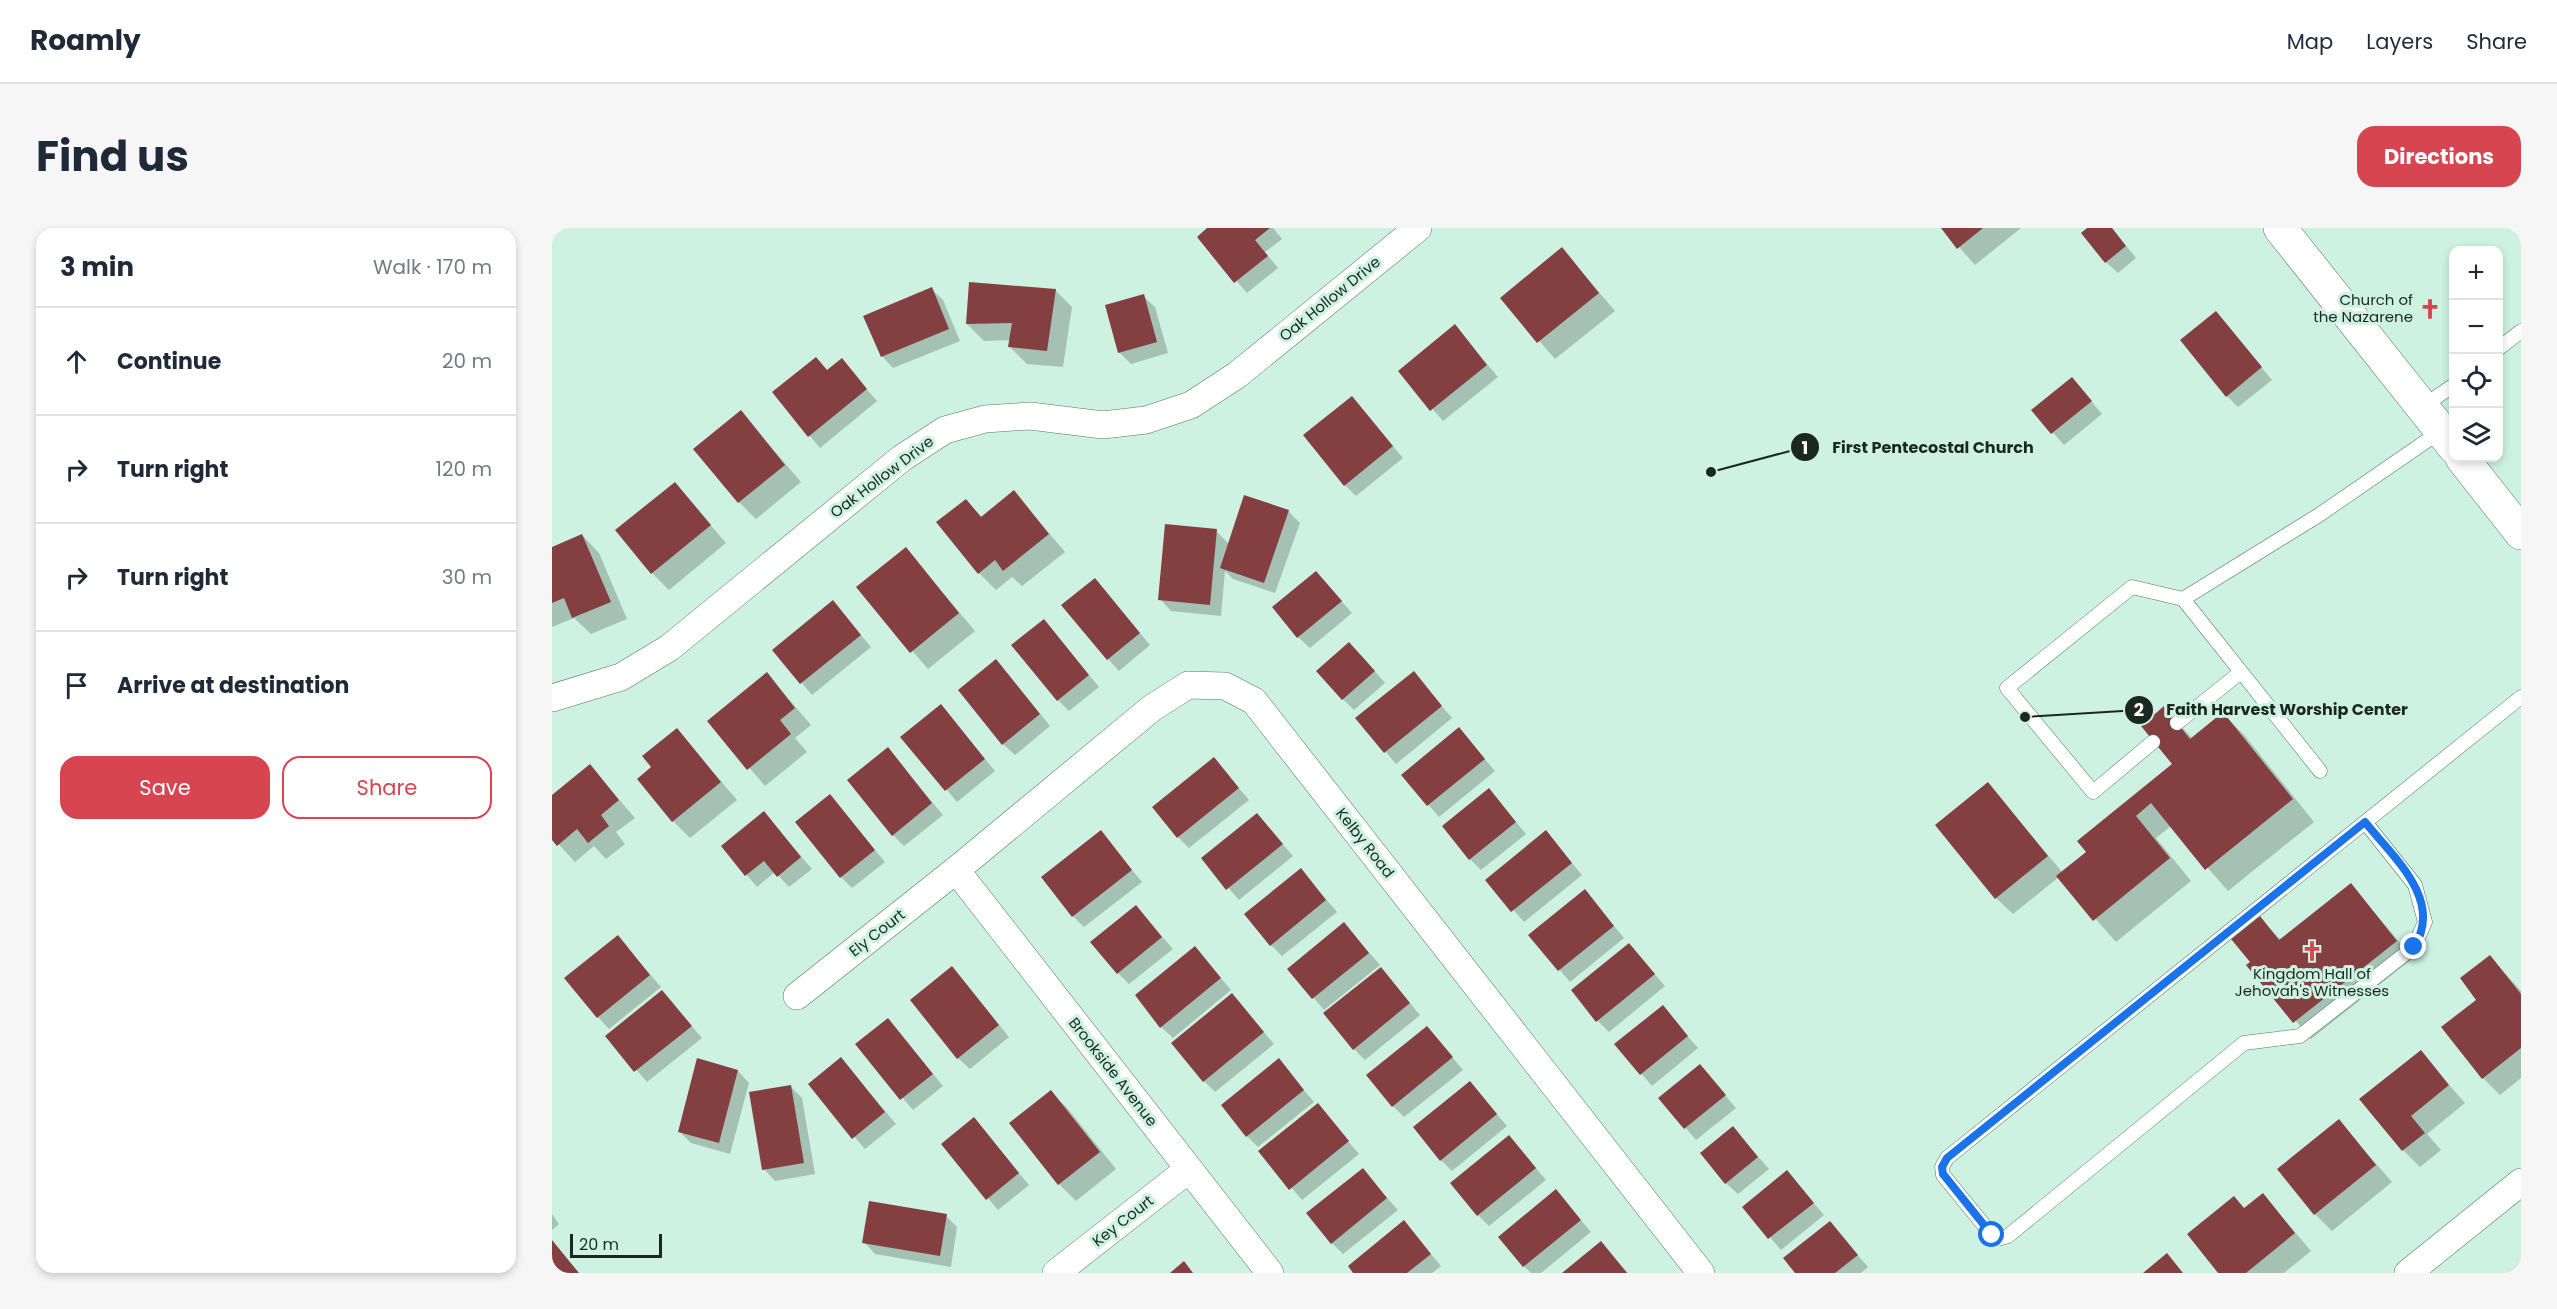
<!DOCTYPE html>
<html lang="en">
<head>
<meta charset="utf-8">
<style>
	body { margin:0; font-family:Poppins,sans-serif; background:#f6f6f7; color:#1f2937 }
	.controls { position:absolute; right:18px; top:18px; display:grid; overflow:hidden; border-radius:12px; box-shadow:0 3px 9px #0003 }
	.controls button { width:54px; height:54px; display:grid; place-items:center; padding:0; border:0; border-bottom:2px solid #e0e1e3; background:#fff; color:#1f2937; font:30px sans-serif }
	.scale { position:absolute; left:18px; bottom:15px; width:92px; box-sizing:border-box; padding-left:6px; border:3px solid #1b2822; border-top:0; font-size:16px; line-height:21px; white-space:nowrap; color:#1b2822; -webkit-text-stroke:4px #cdf2e1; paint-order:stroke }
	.stop { position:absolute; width:18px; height:18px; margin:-14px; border:4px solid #1a73e8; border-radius:50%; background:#fff }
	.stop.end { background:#1a73e8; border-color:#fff; box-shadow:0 2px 6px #0008 }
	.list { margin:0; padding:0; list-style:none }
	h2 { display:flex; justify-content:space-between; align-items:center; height:78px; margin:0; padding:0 24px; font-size:26px }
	h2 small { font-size:20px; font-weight:400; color:#747a83 }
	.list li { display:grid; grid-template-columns:39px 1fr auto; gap:18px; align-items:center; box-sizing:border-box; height:108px; padding:0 24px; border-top:2px solid #e0e1e3 }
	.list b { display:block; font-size:22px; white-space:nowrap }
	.list em { font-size:20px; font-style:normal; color:#747a83 }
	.actions { display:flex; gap:12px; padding:18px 24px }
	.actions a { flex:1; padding:14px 0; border:2px solid #d64550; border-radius:18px; text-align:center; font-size:21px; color:#d64550 }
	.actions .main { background:#d64550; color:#fff }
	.icon { flex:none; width:33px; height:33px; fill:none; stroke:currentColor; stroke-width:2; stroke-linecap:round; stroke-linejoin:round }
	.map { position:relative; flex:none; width:1969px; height:1045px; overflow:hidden; border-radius:18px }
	header { display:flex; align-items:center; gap:36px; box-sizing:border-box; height:84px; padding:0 30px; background:#fff; border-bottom:2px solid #e0e1e3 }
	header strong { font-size:28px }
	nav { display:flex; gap:33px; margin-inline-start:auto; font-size:21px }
	.intro { display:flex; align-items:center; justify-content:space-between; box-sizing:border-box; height:144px; padding:0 36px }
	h1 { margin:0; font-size:42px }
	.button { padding:15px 27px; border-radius:18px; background:#d64550; color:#fff; font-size:21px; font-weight:700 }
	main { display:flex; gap:36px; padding:0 36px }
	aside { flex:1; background:#fff; border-radius:18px; box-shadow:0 3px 9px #0003 }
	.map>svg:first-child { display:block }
	.shadow { fill:#0003 }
	.building { fill:#844041 }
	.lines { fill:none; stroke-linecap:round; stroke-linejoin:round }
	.lane-casing { stroke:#557668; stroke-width:15 }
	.street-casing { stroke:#557668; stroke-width:28 }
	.secondary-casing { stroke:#557668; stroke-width:34 }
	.lane { stroke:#fff; stroke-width:14 }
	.street { stroke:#fff; stroke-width:27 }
	.secondary { stroke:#fff; stroke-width:33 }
	.route { stroke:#1a73e8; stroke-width:8 }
	.labels { text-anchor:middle; stroke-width:6; stroke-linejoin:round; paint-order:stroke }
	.street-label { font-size:15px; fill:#1b2822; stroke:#cdf2e1 }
	.poi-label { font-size:15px; fill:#1b2822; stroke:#cdf2e1; text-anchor:end }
	.leader { fill:none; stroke:#1b2822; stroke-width:2 }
	.callout-dot { fill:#1b2822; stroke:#cdf2e1; stroke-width:2 }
	.mark-label { font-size:18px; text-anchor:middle; font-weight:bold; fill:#fff }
	.callout-label { font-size:16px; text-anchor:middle; font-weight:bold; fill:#1b2822; stroke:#cdf2e1; stroke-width:6; stroke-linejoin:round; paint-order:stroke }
</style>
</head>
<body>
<header>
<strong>Roamly</strong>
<nav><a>Map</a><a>Layers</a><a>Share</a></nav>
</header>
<div class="intro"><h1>Find us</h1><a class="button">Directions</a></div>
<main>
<aside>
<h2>3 min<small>Walk · 170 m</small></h2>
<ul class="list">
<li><svg class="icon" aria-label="ahead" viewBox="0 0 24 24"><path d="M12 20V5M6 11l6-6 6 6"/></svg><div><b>Continue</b></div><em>20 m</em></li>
<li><svg class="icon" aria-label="right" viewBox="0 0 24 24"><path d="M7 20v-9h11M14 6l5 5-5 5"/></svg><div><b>Turn right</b></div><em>120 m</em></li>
<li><svg class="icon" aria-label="right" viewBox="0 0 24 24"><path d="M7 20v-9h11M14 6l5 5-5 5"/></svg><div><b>Turn right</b></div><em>30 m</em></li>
<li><svg class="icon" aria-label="arrive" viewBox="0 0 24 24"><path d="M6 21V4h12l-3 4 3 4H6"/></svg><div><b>Arrive at destination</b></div></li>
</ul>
<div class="actions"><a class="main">Save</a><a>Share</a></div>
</aside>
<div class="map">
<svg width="1969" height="1045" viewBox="0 0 1969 1045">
	<rect width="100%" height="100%" fill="#cdf2e1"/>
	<!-- shadow -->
	<path class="shadow" d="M658 0H721L730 11 713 24 726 40 695 65 647 9Z
		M1390 0H1469L1423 37Z
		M1538 0H1560L1584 30 1566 45 1554 34Z
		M1010 21 1063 83 1003 131 950 70Z
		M379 61 391 72 408 113 341 140 330 128Z
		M503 62 520 79 511 139 475 136 458 119 459 112 432 113 415 96Z
		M591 68 603 79 616 125 579 136 567 124Z
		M1664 85 1720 152 1686 179 1675 168Z
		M903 98 946 149 891 193 848 143Z
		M264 131 276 143 289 132 325 173 268 220 222 165Z
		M1520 151 1550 186 1512 217 1481 182Z
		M800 170 851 230 804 268 793 257Z
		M189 184 249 254 204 291 187 274Z
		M123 256 174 315 117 362 100 345Z
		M462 264 513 324 470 358 460 349 444 362 427 345 414 273 430 289Z
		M736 283 748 295 723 365 681 351 673 343 669 388 619 383 608 371 664 303 677 316Z
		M30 307 47 325 75 391 39 406 22 390 0 399V320Z
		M354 321 423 403 376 441 306 360Z
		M764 345 800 385 758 420 746 409Z
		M543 352 598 417 567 443 556 431Z
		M281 374 319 419 260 467 222 422Z
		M492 393 547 459 517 483 506 472Z
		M809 427 833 455 802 482 791 471Z
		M455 445 498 498 463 527 451 516Z
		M861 445 900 490 844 536 805 490Z
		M215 446 259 497 243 510 255 524 213 558 157 493Z
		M389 478 443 543 405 574 351 509Z
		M1612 480 1641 511 1671 486 1693 508 1762 594 1676 663 1619 598 1604 610 1639 653 1564 714 1507 649 1461 686 1444 670 1436 556 1511 645 1536 624 1622 537Z
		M907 501 943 543 887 589 851 547Z
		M125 502 185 572 138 610 121 593 101 540Z
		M336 521 391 587 352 618 341 607Z
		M662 531 697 572 637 620 626 609Z
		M38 538 83 590 64 604 73 616 54 631 42 618 23 634 0 609V568Z
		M937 562 974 606 929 642 918 631Z
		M278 568 333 634 300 660 289 649Z
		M212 585 260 641 237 659 223 644 205 659 171 619Z
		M705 587 741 628 687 672 651 631Z
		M549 604 590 654 532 699 521 688Z
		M994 604 1030 647 972 694 935 652Z
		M749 642 785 684 730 728 719 717Z
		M1799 657 1861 730 1759 811 1697 737 1700 734 1708 690 1730 713Z
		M1033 663 1072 710 1018 754 978 707Z
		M584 679 621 721 577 756 566 745Z
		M792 696 828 737 772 782 737 741Z
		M66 709 109 759 57 801 46 789Z
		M1077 717 1113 758 1057 804 1046 793Z
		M643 720 679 762 621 810 609 799Z
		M1938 729 1969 763V850L1948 867 1931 850 1927 772Z
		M829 741 868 787 813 832 802 821Z
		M411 752 457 809 418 841 406 830Z
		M110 764 150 810 95 854 55 808Z
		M680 767 722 816 663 864 652 853Z
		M1110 779 1146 820 1100 858 1064 816Z
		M336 792 391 858 361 882 305 817Z
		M875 800 911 842 852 889 841 878Z
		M1868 824 1913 875 1875 906 1889 922 1868 939 1851 922Z
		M289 831 344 896 313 921 258 857Z
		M726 832 762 874 706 919 695 908Z
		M1148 838 1184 880 1144 912 1108 870Z
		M186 843 197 855 178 926 139 915 127 903Z
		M918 855 955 898 900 943 889 932Z
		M239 859 250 870 263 946 223 953 212 941Z
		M499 864 516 881 564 941 524 973 507 956Z
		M765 877 807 926 750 972 708 923Z
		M422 891 477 957 446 982 391 917Z
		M1787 893 1840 954 1780 1003 1763 986Z
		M1181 900 1217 941 1186 966 1174 955Z
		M968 921 994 952 937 998 926 987Z
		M810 942 846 982 791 1026 780 1015Z
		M1235 944 1272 987 1229 1022 1192 979Z
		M1004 963 1039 1004 989 1045H979L972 1038Z
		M1711 967 1759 1023 1732 1045H1668L1693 981Z
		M0 986 7 996 0 1002Z
		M394 988 405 999 399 1039 323 1026 312 1014Z
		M852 994 889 1038 880 1045H803Z
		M1278 995 1316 1039 1309 1045H1245Z
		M1049 1015 1076 1045H1012Z"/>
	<!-- building -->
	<path class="building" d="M655 0H718L703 12 716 28 682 55 645 9Z
		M1389 0H1431L1405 21Z
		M1535 0H1560L1574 18 1553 35 1529 5Z
		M1010 19 1047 65 985 115 948 70Z
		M417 54 504 61 495 123 456 119 460 95 414 96Z
		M380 59 397 101 329 129 311 88Z
		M592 66 605 114 566 125 553 77Z
		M1664 83 1710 139 1674 169 1628 112Z
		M903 96 935 137 878 183 846 143Z
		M264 129 275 142 290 130 315 161 256 209 220 164Z
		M1520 149 1540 173 1499 206 1479 182Z
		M800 168 841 218 792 258 751 207Z
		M189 182 233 237 186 275 141 221Z
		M123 254 159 297 99 346 63 302Z
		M462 262 497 306 451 343 443 332 426 346 384 294 414 271 429 289Z
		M692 267 737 282 712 355 668 340Z
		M613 296 665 301 658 377 606 372Z
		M30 306 59 374 20 390 12 370 0 375V319Z
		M354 319 407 385 358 425 304 359Z
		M764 343 790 373 745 410 720 379Z
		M543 350 588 405 555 432 509 377Z
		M281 372 309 407 248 456 220 422Z
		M492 391 537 447 505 473 459 417Z
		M797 414 823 443 790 472 764 443Z
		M444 431 488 486 450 517 406 462Z
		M862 443 890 478 832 525 803 490Z
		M215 444 243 480 228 492 239 506 195 542 155 493Z
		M389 476 433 531 393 563 348 509Z
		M1612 478 1638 511 1671 484 1741 571 1653 642 1599 575 1584 588 1618 630 1541 693 1504 648 1534 624 1525 613 1620 536 1589 498Z
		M907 499 933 531 875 578 849 547Z
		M125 500 169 554 120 594 85 551 99 539 90 528Z
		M336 519 380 575 340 608 295 552Z
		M662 529 687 560 625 610 600 579Z
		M38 536 67 572 49 587 57 598 36 615 25 601 5 618 0 612V567Z
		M1436 554 1496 628 1443 671 1383 597Z
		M937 560 964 594 917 632 890 598Z
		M278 566 323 622 288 650 243 594Z
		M212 583 249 629 225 649 212 633 193 648 169 618Z
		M705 585 731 616 674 662 649 630Z
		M549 602 580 642 520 689 489 649Z
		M994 602 1020 635 959 684 933 652Z
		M749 640 774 672 718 718 692 686Z
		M1799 655 1845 713 1741 795 1694 737 1698 734 1679 711 1708 688 1727 712Z
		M1033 661 1062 698 1006 743 976 707Z
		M584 677 610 709 565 746 538 714Z
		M792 694 817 725 760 771 735 741Z
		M66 707 98 747 45 790 12 750Z
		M1077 715 1103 746 1044 794 1019 762Z
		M643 718 669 750 608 800 583 767Z
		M1938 727 1969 766V820L1930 851 1889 799 1924 772 1908 750Z
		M400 738 447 797 405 831 358 772Z
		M829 739 858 775 801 822 771 785Z
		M110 762 140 798 82 844 53 808Z
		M680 765 712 804 651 854 619 815Z
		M1111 777 1136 808 1088 847 1062 816Z
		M336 790 381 846 348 872 303 816Z
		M875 798 901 829 840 879 814 847Z
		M1869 822 1897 857 1859 888 1873 905 1850 923 1807 871Z
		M289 829 333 884 300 911 256 856Z
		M145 830 186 842 167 915 126 904Z
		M727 830 752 862 694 909 669 877Z
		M1148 836 1174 867 1132 901 1106 870Z
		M918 853 945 886 888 933 861 899Z
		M239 857 252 935 210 942 197 864Z
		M499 862 548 924 506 957 457 895Z
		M766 875 797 913 737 962 706 923Z
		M422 889 467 945 434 972 389 916Z
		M1787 891 1824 937 1762 987 1725 941Z
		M1181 898 1206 929 1173 956 1148 925Z
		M957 907 984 940 925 988 898 955Z
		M811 940 835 970 779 1016 754 985Z
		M1235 942 1262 975 1216 1011 1190 979Z
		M1004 961 1029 992 971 1039 946 1009Z
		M1711 965 1743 1005 1694 1045H1666L1635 1006 1682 968 1692 980Z
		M317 973 395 986 388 1028 310 1015Z
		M852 992 879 1026 855 1045H801L796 1038Z
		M1278 993 1306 1027 1283 1045H1243L1231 1030Z
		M0 1012 27 1045H0Z
		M1049 1013 1075 1045H1010Z
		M1615 1025 1631 1045H1591Z
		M632 1033 641 1045H618Z"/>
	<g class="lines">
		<!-- lane casing -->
		<g class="lane-casing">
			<path id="lane" d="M1946 121 1969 103
				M1870 179 1902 157
				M1631 371 1768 543
				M1625 495 1689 444
				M1601 514 1541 564 1455 460 1580 359 1631 371 1767 287 1889 203
				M1813 594 1863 657 1873 694 1862 719 1748 808 1692 815 1456 1008 1449 1010 1440 1007 1391 947 1390 939 1395 930 1969 469"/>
		</g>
		<!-- street casing -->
		<g class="street-casing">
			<path id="street" d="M0 470 69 449 117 420 350 230 393 202 433 191 478 188 551 197 594 192 639 177 685 147 866 0
				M404 642 718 1045
				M245 768 404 642 600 480 636 457 673 458 702 473 1149 1045
				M504 1045 637 941
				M1856 1045 1969 954"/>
		</g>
		<!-- secondary casing -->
		<g class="secondary-casing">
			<path id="secondary" d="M1728 0 1902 219
				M1910 230 1969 305"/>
		</g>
		<!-- lane -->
		<use href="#lane" class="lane"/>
		<!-- street -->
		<use href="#street" class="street"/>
		<!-- secondary -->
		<use href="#secondary" class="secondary"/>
	</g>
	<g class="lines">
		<!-- route -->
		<path class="route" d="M1440 1007 1391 946 1390 939 1395 930 1813 594C1841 629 1892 672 1862 719"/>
	</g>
	<!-- icons -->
	<defs>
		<g id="church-bare" transform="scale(1.62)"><path d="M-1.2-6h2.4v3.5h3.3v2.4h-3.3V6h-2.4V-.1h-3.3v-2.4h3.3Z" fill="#d64550" stroke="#cdf2e1" stroke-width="2.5" paint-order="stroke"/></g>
	</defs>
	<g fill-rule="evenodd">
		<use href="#church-bare" x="1878" y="81"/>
		<use href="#church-bare" x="1760" y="723"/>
	</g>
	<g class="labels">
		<!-- street labels -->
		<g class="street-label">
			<text transform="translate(778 71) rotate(-39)" y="5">Oak Hollow Drive</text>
			<text transform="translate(330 249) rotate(-37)" y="5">Oak Hollow Drive</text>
			<text transform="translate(813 615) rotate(52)" y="5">Kelby Road</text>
			<text transform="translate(325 705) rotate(-38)" y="5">Ely Court</text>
			<text transform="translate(561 844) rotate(52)" y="5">Brookside Avenue</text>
			<text transform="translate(571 993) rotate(-38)" y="5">Key Court</text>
		</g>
		<!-- poi labels -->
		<g class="poi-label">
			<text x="1861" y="77">Church of<tspan x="1861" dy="17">the Nazarene</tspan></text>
			<text x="1760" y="751" text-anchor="middle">Kingdom Hall of<tspan x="1760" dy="17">Jehovah's Witnesses</tspan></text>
		</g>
	</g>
	<!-- callouts -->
	<path class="leader" d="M1159 244L1253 219M1473 489L1587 482"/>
	<g class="callout-dot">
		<circle cx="1159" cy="244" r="6"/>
		<circle cx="1473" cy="489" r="6"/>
		<circle cx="1253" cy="219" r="15"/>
		<circle cx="1587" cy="482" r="15"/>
	</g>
	<g class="mark-label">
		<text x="1253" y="226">1</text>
		<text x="1587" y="488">2</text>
	</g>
	<g class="callout-label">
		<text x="1381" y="225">First Pentecostal Church</text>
		<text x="1735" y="487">Faith Harvest Worship Center</text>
	</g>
</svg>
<div class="controls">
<button>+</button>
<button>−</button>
<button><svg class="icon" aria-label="locate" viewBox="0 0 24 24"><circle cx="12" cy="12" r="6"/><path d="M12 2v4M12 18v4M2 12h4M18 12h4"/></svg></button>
<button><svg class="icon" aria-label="layers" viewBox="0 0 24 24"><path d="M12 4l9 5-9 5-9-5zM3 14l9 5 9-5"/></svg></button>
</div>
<div class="scale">20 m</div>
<div class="stop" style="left:1440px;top:1007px"></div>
<div class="stop end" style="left:1862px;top:719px"></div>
</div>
</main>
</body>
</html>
